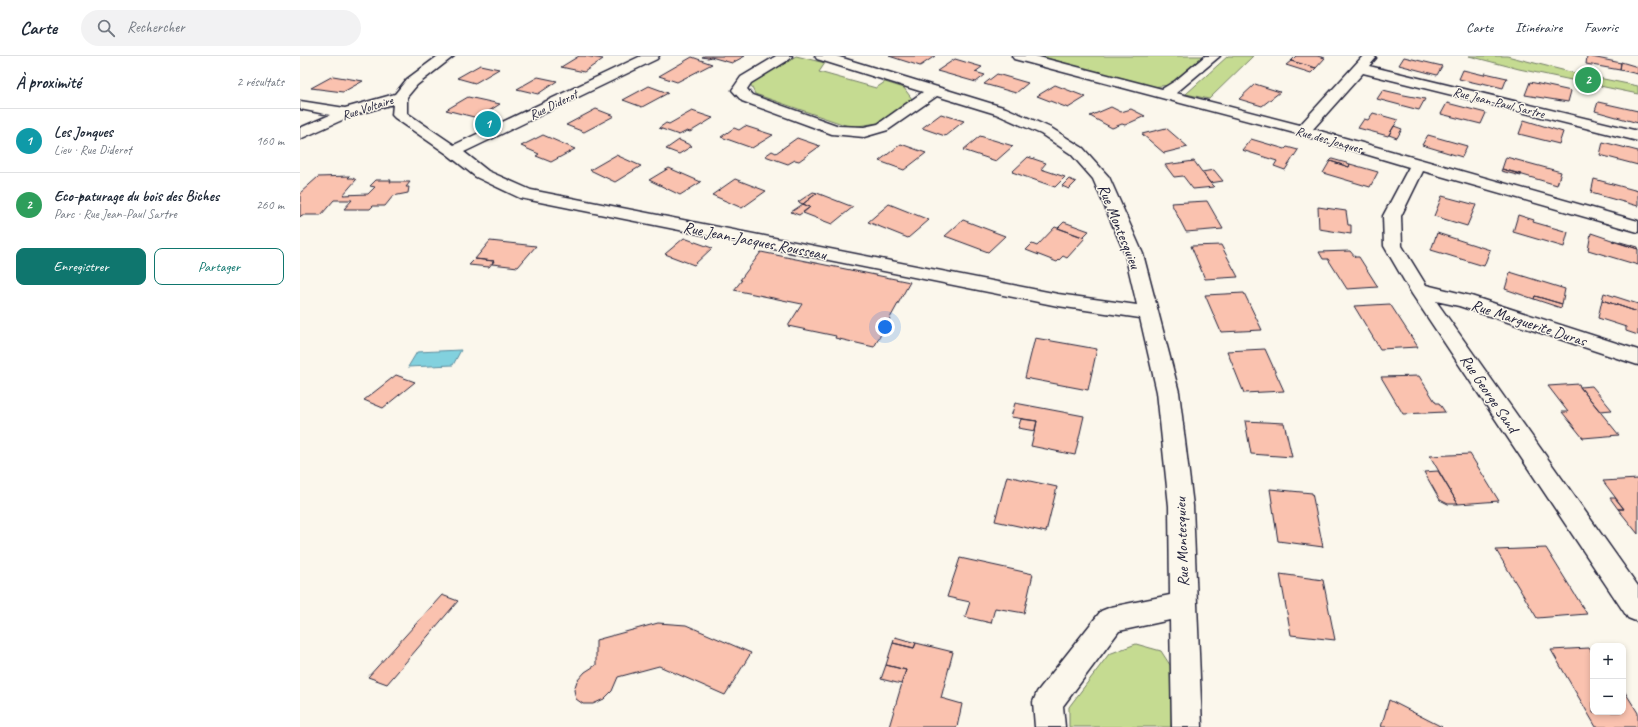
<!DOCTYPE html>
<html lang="fr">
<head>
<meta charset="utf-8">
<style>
	body { margin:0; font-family:Caveat,sans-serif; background:#f2f2f3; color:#1f2937 }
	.controls { position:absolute; right:12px; bottom:12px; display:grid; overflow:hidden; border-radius:8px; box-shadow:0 2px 6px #0003 }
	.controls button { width:36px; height:36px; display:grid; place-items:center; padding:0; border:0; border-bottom:1px solid #e0e1e3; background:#fff; color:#1f2937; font:20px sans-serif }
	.you { position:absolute; left:585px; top:271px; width:14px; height:14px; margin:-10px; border:3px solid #fff; border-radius:50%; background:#1a73e8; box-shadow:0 0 0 6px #1a73e833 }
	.badge { display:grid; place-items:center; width:26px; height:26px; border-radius:50%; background:#0f766e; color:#fff; font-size:13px; font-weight:700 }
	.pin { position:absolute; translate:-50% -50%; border:2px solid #fff; box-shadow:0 1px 4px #0006 }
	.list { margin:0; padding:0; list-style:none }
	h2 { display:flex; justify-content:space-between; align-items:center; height:52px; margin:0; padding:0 16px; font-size:17px }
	h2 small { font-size:13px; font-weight:400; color:#747a83 }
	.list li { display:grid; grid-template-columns:26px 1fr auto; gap:12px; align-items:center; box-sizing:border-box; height:64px; padding:0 16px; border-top:1px solid #e0e1e3 }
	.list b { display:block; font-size:15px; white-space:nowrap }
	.list p { margin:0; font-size:13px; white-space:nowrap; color:#747a83 }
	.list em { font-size:13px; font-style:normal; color:#747a83 }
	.actions { display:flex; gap:8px; padding:12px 16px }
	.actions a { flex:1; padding:9px 0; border:1px solid #0f766e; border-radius:8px; text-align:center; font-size:14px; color:#0f766e }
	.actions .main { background:#0f766e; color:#fff }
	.icon { flex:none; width:22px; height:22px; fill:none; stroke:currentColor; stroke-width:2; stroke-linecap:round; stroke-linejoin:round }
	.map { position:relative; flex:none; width:1338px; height:671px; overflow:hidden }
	header { display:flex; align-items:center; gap:24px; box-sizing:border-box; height:56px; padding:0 20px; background:#fff; border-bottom:1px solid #e0e1e3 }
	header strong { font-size:19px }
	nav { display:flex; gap:22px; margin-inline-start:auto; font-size:14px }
	.search { width:280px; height:36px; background:#f2f2f3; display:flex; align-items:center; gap:10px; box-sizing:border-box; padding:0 14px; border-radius:22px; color:#747a83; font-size:15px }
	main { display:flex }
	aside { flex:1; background:#fff }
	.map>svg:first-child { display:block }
	.green { fill:#c5db91; stroke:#747e66 }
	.water { fill:#82d1de; stroke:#5c8b9d }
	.building { fill:#fac2af; stroke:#22223b }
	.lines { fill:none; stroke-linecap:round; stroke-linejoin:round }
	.minor-casing { stroke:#22223b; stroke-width:3 }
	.minor { fill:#fbf7ec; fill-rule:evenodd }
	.labels { text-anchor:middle; stroke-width:3; stroke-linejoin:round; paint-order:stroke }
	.far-street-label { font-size:13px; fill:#22223b; stroke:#fbf7ec }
	.street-label { font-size:16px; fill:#22223b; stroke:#fbf7ec }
</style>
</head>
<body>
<header>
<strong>Carte</strong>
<div class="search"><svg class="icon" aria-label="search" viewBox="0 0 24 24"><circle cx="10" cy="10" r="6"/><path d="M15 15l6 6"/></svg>Rechercher</div>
<nav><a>Carte</a><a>Itinéraire</a><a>Favoris</a></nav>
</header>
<main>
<aside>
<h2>À proximité<small>2 résultats</small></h2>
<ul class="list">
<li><span class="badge" style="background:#0f9aa8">1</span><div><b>Les Jonques</b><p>Lieu · Rue Diderot</p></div><em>160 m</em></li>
<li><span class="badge" style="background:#2e9e5b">2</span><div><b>Eco-paturage du bois des Biches</b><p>Parc · Rue Jean-Paul Sartre</p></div><em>260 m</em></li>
</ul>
<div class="actions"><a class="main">Enregistrer</a><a>Partager</a></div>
</aside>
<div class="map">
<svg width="1338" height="671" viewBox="0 0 1338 671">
	<rect width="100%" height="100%" fill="#fbf7ec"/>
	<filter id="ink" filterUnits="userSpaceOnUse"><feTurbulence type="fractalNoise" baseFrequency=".025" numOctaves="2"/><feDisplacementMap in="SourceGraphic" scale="8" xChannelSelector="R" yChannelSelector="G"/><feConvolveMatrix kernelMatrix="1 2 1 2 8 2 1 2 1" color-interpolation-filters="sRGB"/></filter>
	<g filter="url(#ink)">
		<!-- green -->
		<path class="green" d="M496 0 525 7 519 16 576 32 585 26 604 32 612 43 578 67 551 71 455 38 450 28Z
			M739 0H903L871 29 851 31Z
			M928 0H953L909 43 886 38Z
			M1169 0H1207L1274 17 1338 30V38L1219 13Z
			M836 588 861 595 872 612 871 671H769V651L809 598Z"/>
		<!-- water -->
		<path class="water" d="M161 294 153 309 108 311 117 296Z"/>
		<!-- building -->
		<path class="building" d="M279 0H285L303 3 284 16 261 11Z
			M404 0H445L432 7 411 1 408 2 402 1Z
			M589 0H635L620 10Z
			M996 0H1017L1025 2 1016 12 991 5Z
			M1287 0 1321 7 1320 14 1286 8Z
			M392 1 412 8 377 26 359 20Z
			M1104 1 1142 10 1137 19 1099 9Z
			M655 3 682 11 675 16 685 19 676 26 637 15Z
			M991 5 1016 12 1011 17 986 9Z
			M1321 6 1338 11V18L1320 14Z
			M180 9 199 13 175 27 157 22Z
			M1163 14 1184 19 1185 17 1207 22 1203 32 1182 27 1181 28 1159 23Z
			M697 18 728 27 716 37 684 28Z
			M33 20 63 25 43 36 11 32Z
			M238 21 257 25 238 38 217 33Z
			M1230 26 1271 35 1268 46 1225 39Z
			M955 28 980 36 962 50 939 43Z
			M755 29 786 41 768 52 737 40Z
			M349 30 368 37 342 51 323 44Z
			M1083 34 1104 39 1125 43 1119 54 1077 43Z
			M168 41 200 48 178 62 146 54Z
			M1298 46 1338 55V67L1295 55Z
			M1147 47 1186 57 1181 68 1141 58Z
			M811 51 821 56 831 53 845 60 825 69 822 68 812 72 790 60Z
			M296 53 314 60 284 76 266 69Z
			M392 55 413 62 390 76 387 75 379 79 359 72 366 67 369 68Z
			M1073 57 1098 64 1088 80 1058 72 1064 63 1068 64Z
			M641 58 664 65 645 80 622 72Z
			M1224 64 1263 76 1259 88 1219 78Z
			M188 65 196 68 188 72 180 69Z
			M445 70 473 79 452 92 421 81 434 72 439 74Z
			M1094 70 1102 73 1097 82 1089 79Z
			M866 72 888 91 864 97 842 78Z
			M243 79 275 93 251 106 236 100 239 98 221 90Z
			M1128 79 1167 90 1162 101 1122 89Z
			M680 80 713 90 696 105 663 94Z
			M497 82 520 90 499 105 495 104 488 108 465 100 472 95 476 97Z
			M951 83 985 93 987 91 998 94 985 114 974 110 977 105 942 94Z
			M379 84 392 90 379 98 366 93Z
			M1303 86 1338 95V109L1300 99Z
			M601 88 626 97 604 114 579 105Z
			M316 99 341 110 315 126 290 114Z
			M728 101 746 107 741 113 765 121 755 131 712 116Z
			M1206 101 1261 116 1257 129 1202 113Z
			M1032 103 1050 108 1049 111 1030 105Z
			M894 105 910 127 914 131 893 133 883 120 874 121 865 109Z
			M1030 105 1049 111 1050 108 1078 116 1070 131 1023 117Z
			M369 112 401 126 380 139 349 124Z
			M1202 113 1221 118V120L1201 115Z
			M914 114 923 125 910 127 902 116Z
			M50 120 48 122H53L56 124 43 139 68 138 75 131 70 130 76 124H91L90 126H110L106 131H109L108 137 93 140 85 150H73L70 153H44L52 144H34L21 159H2L0 161V137L18 121Z
			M435 123 466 135 442 152 412 139Z
			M769 123 776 126 769 133 762 130Z
			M1294 123 1338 135V150L1291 137Z
			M513 136 517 137 503 148 498 146Z
			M517 137 553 151 532 168 503 157 510 151 503 148Z
			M1142 140 1176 149 1167 170 1134 160Z
			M907 145 923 173 886 176 871 147Z
			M503 148 510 151 499 159 491 156Z
			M589 148 629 164 608 182 568 166Z
			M1018 151 1046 155 1048 169H1051V178L1019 173Z
			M1218 159 1234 164 1233 166 1268 176 1264 191 1213 176Z
			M663 164 705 180 688 196 645 180Z
			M764 166 789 175 783 181 758 172Z
			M755 171 785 182 767 202 763 200 757 206 726 194 732 188 737 190Z
			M1137 177 1190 194 1184 210 1131 194Z
			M1291 177 1338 193V209L1288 194Z
			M384 182 412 192 394 209 365 198Z
			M1313 184 1338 191V193L1312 185Z
			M190 185 236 190 218 211 192 208 194 205 175 203Z
			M921 189 938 221 905 223 891 190Z
			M1050 195 1055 201H1059L1078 231 1047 233 1028 203H1023L1019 196Z
			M461 196 610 226 574 291 535 282 536 280 488 270 502 248 434 234 442 224H440Z
			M175 203 194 205 189 211 169 209Z
			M1210 216 1265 233 1262 248 1235 240 1234 243 1205 233Z
			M944 237 962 274 921 276 905 239Z
			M1304 237 1338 248V256L1302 244Z
			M1235 240 1262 248 1261 252 1234 243Z
			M1302 244 1338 256V279L1326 275V271L1298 262Z
			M1090 248 1118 291 1080 293 1054 250Z
			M735 282 797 293 788 334 725 322Z
			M965 293 984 335 944 337 927 295Z
			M96 319 115 326 83 352 64 344Z
			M1119 320 1136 347H1139L1145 356 1103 358 1081 321Z
			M1279 328 1280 331 1319 379 1283 382 1262 356H1268L1248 330Z
			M1292 330 1312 354 1300 355 1280 331Z
			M715 347 784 360 775 399 731 390 737 365 711 361Z
			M721 363 737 365 735 375 718 372Z
			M945 365 984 367 992 401 951 398Z
			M1170 398 1199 445 1158 448 1130 400Z
			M1138 415 1158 448H1148L1140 444 1124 416Z
			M707 420 757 431 746 476 695 465Z
			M1338 423V478L1318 453H1324L1303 425Z
			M970 433 1012 437 1023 491 978 485Z
			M1310 442H1315L1324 453H1318Z
			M1246 492 1287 558 1237 562 1196 494Z
			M660 502 733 518 724 557 695 552 691 567 665 561 670 546 647 541Z
			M980 518 1023 524 1035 584 991 579Z
			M142 539 158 545 87 628 68 621Z
			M358 567 386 569 451 597 425 639 359 610 318 621 312 635 304 643 293 648H283L276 643 274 634 277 625 285 616 296 609V584Z
			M595 581 616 587 614 592 593 587Z
			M593 587 614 592 616 587 653 596 641 642 662 648 657 671H589L606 614 586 609Z
			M1289 592 1293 598V656H1323V633L1338 657V671H1296L1251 594Z
			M586 609 606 614 601 628 581 623Z
			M1089 644 1142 671H1081Z"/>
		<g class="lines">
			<!-- minor casing -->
			<g class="minor-casing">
				<path id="minor" d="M138 0H154L117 29 107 41V57L154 89 341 0H359L357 3 164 96 188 115 231 134 758 238 837 249 825 198 793 123 771 98 741 78 696 58 637 40 588 74 564 81 532 78 442 45 432 34 441 21 476 0H492L490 3 451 27 447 33 452 39 539 70 564 71 578 68 623 36 517 3 515 0H536L706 52 751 72 783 92 809 121 843 198 879 336 893 450 902 671H872L870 564 819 575 763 650 765 671H735L733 646 737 636 801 555 811 551 870 539 869 450 857 336 840 262 758 250 220 142 176 121 147 98 95 62 92 59 93 48 51 60 0 83V72L30 59 0 53V45L45 52 95 38 107 23Z
					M712 0H735L862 33 875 25 905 0H920L876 37 1000 69 1063 0H1074L1076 2 1069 10 1338 75V85L1063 17 1013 73 1338 165V176L1123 115 1101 160 1102 190 1126 229 1171 240 1338 294V309L1159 250 1136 245 1338 530V566L1328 562 1112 238 1084 190 1083 160 1109 111 998 78 714 3Z"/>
			</g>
			<!-- minor -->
			<use href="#minor" class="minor"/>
		</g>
	</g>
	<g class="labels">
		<!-- far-street labels -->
		<g class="far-street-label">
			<text transform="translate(1199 46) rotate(14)" y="5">Rue Jean-Paul Sartre</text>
			<text transform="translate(253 48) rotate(-26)" y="5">Rue Diderot</text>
			<text transform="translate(67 51) rotate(-18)" y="5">Rue Voltaire</text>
			<text transform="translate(1029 83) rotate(16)" y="5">Rue des Jonques</text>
		</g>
		<!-- street labels -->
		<g class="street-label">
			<text transform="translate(820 170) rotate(68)" y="6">Rue Montesquieu</text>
			<text transform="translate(455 184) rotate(11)" y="6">Rue Jean-Jacques Rousseau</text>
			<text transform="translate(1229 266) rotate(18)" y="6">Rue Marguerite Duras</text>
			<text transform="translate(1190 337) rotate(56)" y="6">Rue George Sand</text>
			<text transform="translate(881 486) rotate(-92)" y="6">Rue Montesquieu</text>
		</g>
	</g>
</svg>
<div class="controls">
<button>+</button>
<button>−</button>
</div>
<div class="you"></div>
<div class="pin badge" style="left:188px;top:68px;background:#0f9aa8">1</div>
<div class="pin badge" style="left:1288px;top:24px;background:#2e9e5b">2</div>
</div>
</main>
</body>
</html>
